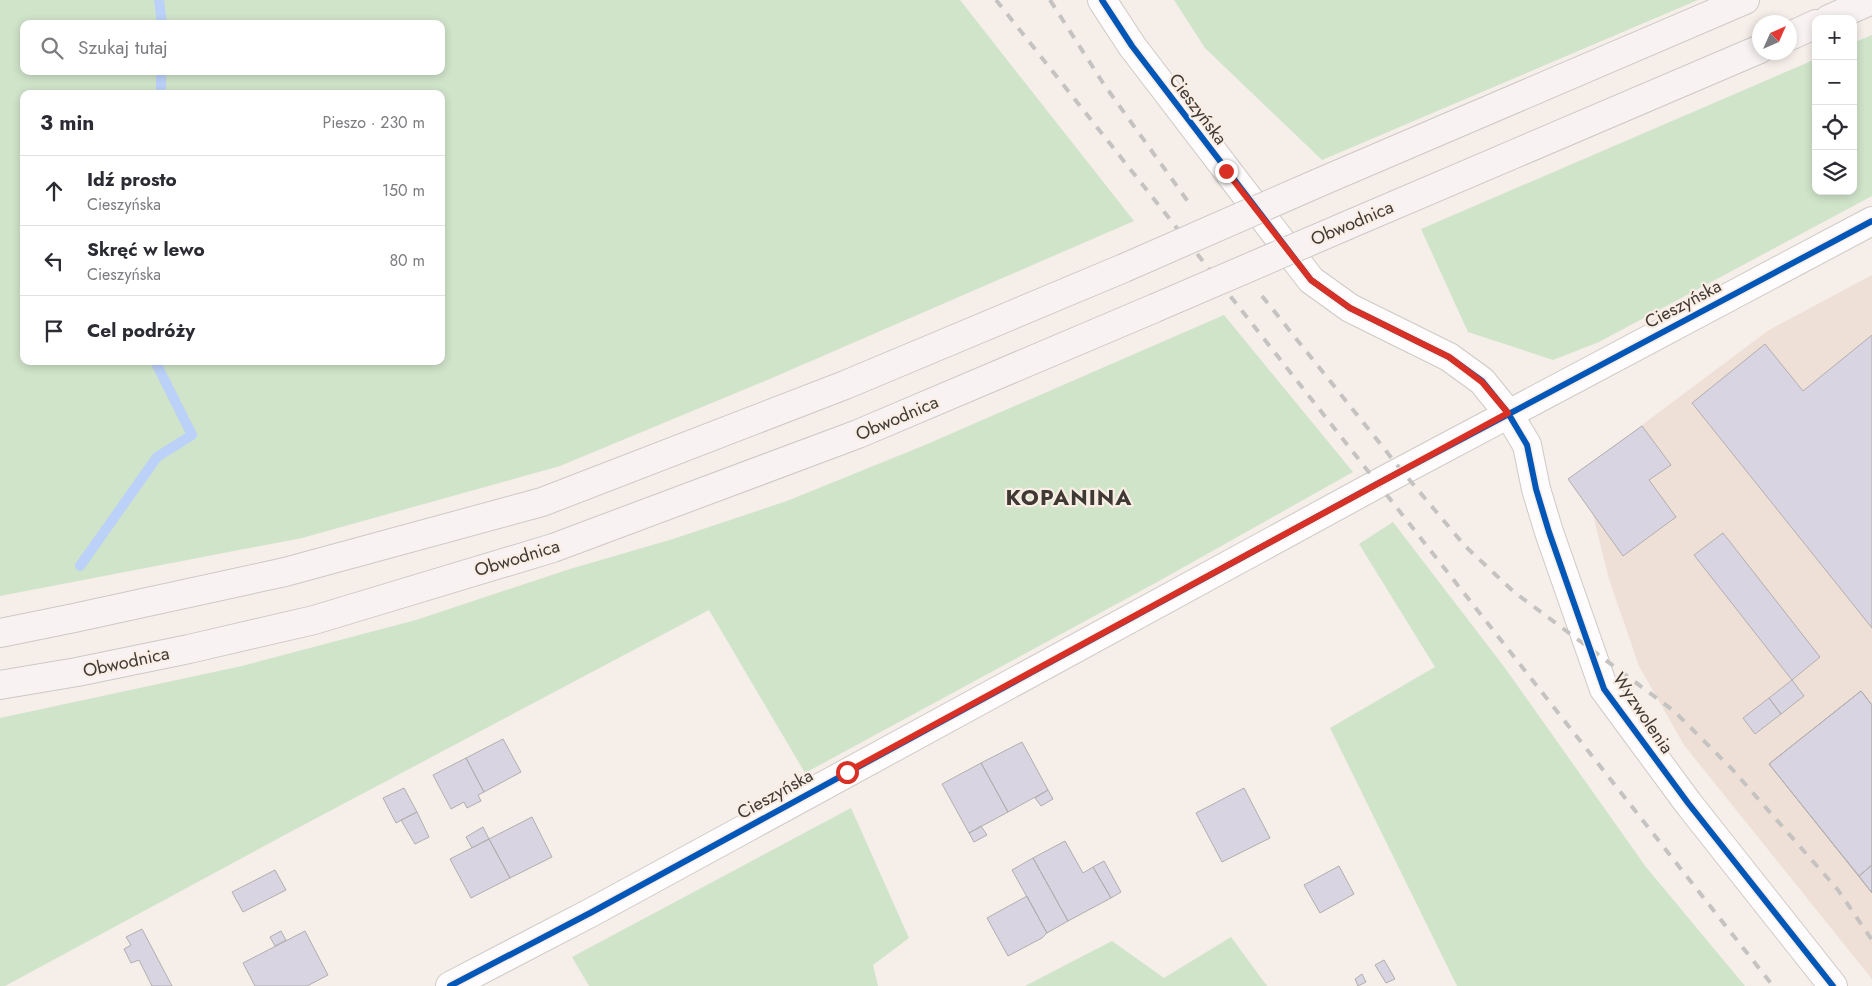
<!DOCTYPE html>
<html lang="pl">
<head>
<meta charset="utf-8">
<style>
	body { margin:0; font-family:Jost,sans-serif; background:#f2f2f3; color:#2b2b33 }
	.controls { position:absolute; right:15px; top:15px; display:grid; overflow:hidden; border-radius:10px; box-shadow:0 2px 8px #0003 }
	.controls button { width:45px; height:45px; display:grid; place-items:center; padding:0; border:0; border-bottom:1px solid #e1e1e2; background:#fff; color:#2b2b33; font:25px sans-serif }
	.compass { position:absolute; left:1752px; top:15px; width:45px; height:45px; border-radius:50%; background:#fff; box-shadow:0 2px 8px #0003; rotate:45deg }
	.stop { position:absolute; width:15px; height:15px; margin:-11px; border:4px solid #d93025; border-radius:50%; background:#fff }
	.stop.end { background:#d93025; border-color:#fff; box-shadow:0 1px 5px #0008 }
	.list { margin:0; padding:0; list-style:none }
	h2 { display:flex; justify-content:space-between; align-items:center; height:65px; margin:0; padding:0 20px; font-size:21px }
	h2 small { font-size:16px; font-weight:400; color:#7c7c81 }
	.list li { display:grid; grid-template-columns:32px 1fr auto; gap:15px; align-items:center; box-sizing:border-box; height:70px; padding:0 20px; border-top:1px solid #e1e1e2 }
	.list b { display:block; font-size:19px; white-space:nowrap }
	.list p { margin:0; font-size:16px; white-space:nowrap; color:#7c7c81 }
	.list em { font-size:16px; font-style:normal; color:#7c7c81 }
	.icon { flex:none; width:28px; height:28px; fill:none; stroke:currentColor; stroke-width:2; stroke-linecap:round; stroke-linejoin:round }
	.map { position:relative; flex:none; width:1872px; height:986px; overflow:hidden }
	.search { position:absolute; background:#fff; box-shadow:0 2px 8px #0003; left:20px; top:20px; width:425px; height:55px; display:flex; align-items:center; gap:12px; box-sizing:border-box; padding:0 18px; border-radius:10px; color:#7c7c81; font-size:19px }
	.panel { position:absolute; background:#fff; box-shadow:0 2px 8px #0003; left:20px; top:90px; width:425px; height:275px; border-radius:10px }
	.map>svg:first-child { display:block }
	.built { fill:#eee0d6 }
	.green { fill:#d0e4ca; fill-rule:evenodd }
	.lines { fill:none; stroke-linecap:round; stroke-linejoin:round }
	.stream { stroke:#bcd1f8; stroke-width:10 }
	.building { fill:#d8d4e1; stroke:#b1aeaf }
	.minor-casing { stroke:#cfcac6; stroke-width:30 }
	.major-casing { stroke:#cdc9c7; stroke-width:30 }
	.minor { stroke:#fefcfc; stroke-width:28 }
	.major { stroke:#f8f3f2; stroke-width:28 }
	.rail { stroke:#c5c3c2; stroke-width:4; stroke-dasharray:9 9; stroke-linecap:butt }
	.major-bridge-casing { stroke:#cdc9c7; stroke-width:30; stroke-linecap:butt }
	.major-bridge { stroke:#f8f3f2; stroke-width:28 }
	.cycleway-casing { stroke:#faede4; stroke-width:9 }
	.cycleway { stroke:#0057b8; stroke-width:6 }
	.route { stroke:#d93025; stroke-width:6 }
	.labels { text-anchor:middle; stroke-width:4.5; stroke-linejoin:round; paint-order:stroke }
	.street-label { font-size:18px; fill:#3e3935; stroke:#faede4 }
	.district-label { font-size:22px; font-weight:bold; letter-spacing:1px; fill:#3e3935; stroke:#faede4 }
</style>
</head>
<body>
<div class="map">
<svg width="1872" height="986" viewBox="0 0 1872 986">
	<rect width="100%" height="100%" fill="#f5eee9"/>
	<!-- built -->
	<path class="built" d="M1872 275V979L1684 745 1639 666 1609 579 1582 470 1769 330Z"/>
	<!-- green -->
	<path class="green" d="M0 0H960L1134 221 772 378 560 466 302 538 0 596ZM24 24H441V71H24ZM24 94H441V361H24Z
		M1174 0H1698L1322 160 1205 48Z
		M1872 35V196L1599 342 1553 360 1468 332 1421 229 1816 59V191H1853V43Z
		M1224 315 1353 472 1159 581 805 773 709 610 294 830 5 986H0V718L242 666 416 620 570 569 673 539 787 501 925 445Z
		M1393 522 1505 668 1646 867 1745 986H1457L1330 728 1435 667 1359 544Z
		M851 808 909 938 873 965 878 986H589L572 957Z
		M1231 937 1267 986H1025L1112 941 1164 978Z"/>
	<g class="lines">
		<!-- stream -->
		<path class="stream" d="M159 0 162 24
			M161 94V71
			M80 566 157 457 192 435 155 361"/>
	</g>
	<!-- building -->
	<path class="building" d="M1872 335V628L1692 403 1765 344 1803 391Z
		M1642 426 1671 465 1649 480 1676 517 1623 556 1568 479Z
		M1723 533 1820 657 1792 680 1694 555Z
		M1792 680 1804 696 1781 714 1769 698Z
		M1861 691 1872 705V865L1859 876 1769 764Z
		M1861 691 1872 705V893L1769 764Z
		M1769 698 1781 714 1755 734 1743 718Z
		M503 739 521 772 484 792 466 758Z
		M1022 742 1048 790 1008 812 981 763Z
		M466 758 484 792 478 795 481 801 467 808 464 802 451 809 433 775Z
		M981 763 1008 812 969 833 942 784Z
		M404 788 417 812 396 823 383 798Z
		M1244 788 1270 838 1222 862 1196 813Z
		M1048 790 1053 799 1041 806 1035 798Z
		M417 812 429 837 415 844 401 820Z
		M532 817 552 857 510 878 489 839Z
		M981 826 987 835 974 842 969 833Z
		M483 827 489 839 472 848 466 837Z
		M489 839 510 878 471 898 450 859Z
		M1065 841 1083 873 1093 867 1111 898 1068 921 1033 858Z
		M1033 858 1068 921 1047 933 1012 870Z
		M1104 861 1121 892 1111 898 1093 867Z
		M1872 865V893L1859 876Z
		M1339 866 1354 894 1320 913 1304 885Z
		M275 870 286 890 243 912 232 892Z
		M1027 896 1047 933 1042 938 1008 956 987 918Z
		M142 929 172 986H152L139 960 131 963 124 949 131 945 126 937Z
		M281 931 286 940 275 946 270 937Z
		M305 931 328 975 307 986H255L243 963Z
		M1384 960 1395 979 1386 983 1375 965Z
		M1362 974 1366 982 1358 986 1355 979Z"/>
	<g class="lines">
		<!-- minor casing -->
		<g class="minor-casing">
			<path id="minor" d="M1102 0 1132 46 1311 280 1350 308 1449 357 1482 381 1508 413 1527 445 1536 489 1549 532 1604 689 1688 803 1833 986
				M450 986 592 912 1377 484 1872 221"/>
		</g>
		<!-- major casing -->
		<g class="major-casing">
			<path id="major" d="M1829 19 1872 0
				M1790 36 1816 24
				M1318 183 1745 0
				M1348 225 1760 49
				M0 633 74 618 285 572 542 502 845 385 1124 268
				M0 685 77 672 189 649 314 620 553 548 858 434 1155 308"/>
		</g>
		<!-- minor -->
		<use href="#minor" class="minor"/>
		<!-- major -->
		<use href="#major" class="major"/>
		<!-- rail -->
		<path class="rail" d="M996 0 1165 213 1773 986
			M1050 0 1103 83 1189 203
			M1262 296 1402 471 1465 546 1514 592 1674 711 1732 769 1838 890 1872 940"/>
		<!-- major-bridge casing -->
		<g class="major-bridge-casing">
			<path id="major-bridge" d="M1124 268 1318 183
				M1155 308 1348 225"/>
		</g>
		<!-- major-bridge -->
		<use href="#major-bridge" class="major-bridge"/>
		<!-- cycleway casing -->
		<g class="cycleway-casing">
			<path id="cycleway" d="M1102 0 1132 46 1311 280 1350 308 1449 357 1482 381 1508 413 1527 445 1536 489 1549 532 1604 689 1688 803 1833 986
				M450 986 592 912 1377 484 1872 221"/>
		</g>
		<!-- cycleway -->
		<use href="#cycleway" class="cycleway"/>
	</g>
	<g class="lines">
		<!-- route -->
		<path class="route" d="M847 772 1508 413 1482 382 1449 357 1350 308 1311 280 1226 171"/>
	</g>
	<g class="labels">
		<!-- street labels -->
		<g class="street-label">
			<text transform="translate(1198 109) rotate(53)" y="6">Cieszyńska</text>
			<text transform="translate(1352 223) rotate(-23)" y="6">Obwodnica</text>
			<text transform="translate(1683 304) rotate(-28)" y="6">Cieszyńska</text>
			<text transform="translate(897 418) rotate(-23)" y="6">Obwodnica</text>
			<text transform="translate(517 558) rotate(-17)" y="6">Obwodnica</text>
			<text transform="translate(126 662) rotate(-12)" y="6">Obwodnica</text>
			<text transform="translate(1643 713) rotate(56)" y="6">Wyzwolenia</text>
			<text transform="translate(775 794) rotate(-29)" y="6">Cieszyńska</text>
		</g>
		<!-- district labels -->
		<g class="district-label">
			<text x="1069" y="505">KOPANINA</text>
		</g>
	</g>
</svg>
<div class="controls">
<button>+</button>
<button>−</button>
<button><svg class="icon" aria-label="locate" viewBox="0 0 24 24"><circle cx="12" cy="12" r="6"/><path d="M12 2v4M12 18v4M2 12h4M18 12h4"/></svg></button>
<button><svg class="icon" aria-label="layers" viewBox="0 0 24 24"><path d="M12 4l9 5-9 5-9-5zM3 14l9 5 9-5"/></svg></button>
</div>
<svg class="compass" viewBox="-18 -18 36 36"><path d="M0-13l5 13h-10z" fill="#e53935"/><path d="M0 13l5-13h-10z" fill="#7c7c81"/></svg>
<div class="stop" style="left:847px;top:772px"></div>
<div class="stop end" style="left:1226px;top:171px"></div>
<div class="search"><svg class="icon" aria-label="search" viewBox="0 0 24 24"><circle cx="10" cy="10" r="6"/><path d="M15 15l6 6"/></svg>Szukaj tutaj</div>
<section class="panel">
<h2>3 min<small>Pieszo · 230 m</small></h2>
<ul class="list">
<li><svg class="icon" aria-label="ahead" viewBox="0 0 24 24"><path d="M12 20V5M6 11l6-6 6 6"/></svg><div><b>Idź prosto</b><p>Cieszyńska</p></div><em>150 m</em></li>
<li><svg class="icon" aria-label="left" viewBox="0 0 24 24"><path d="M17 20v-9H6M10 6l-5 5 5 5"/></svg><div><b>Skręć w lewo</b><p>Cieszyńska</p></div><em>80 m</em></li>
<li><svg class="icon" aria-label="arrive" viewBox="0 0 24 24"><path d="M6 21V4h12l-3 4 3 4H6"/></svg><div><b>Cel podróży</b></div></li>
</ul>
</section>
</div>
</body>
</html>
